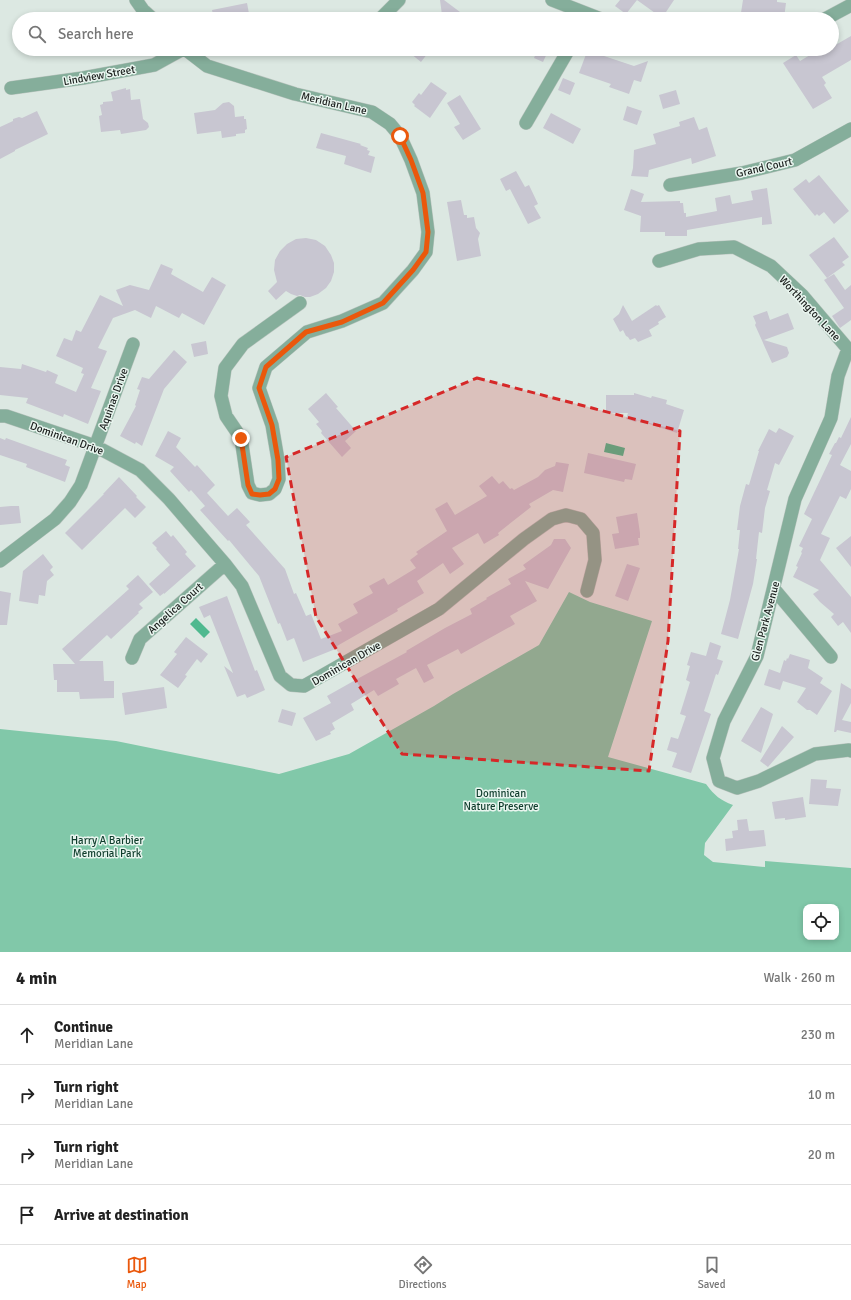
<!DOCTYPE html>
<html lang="en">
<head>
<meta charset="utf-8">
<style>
	body { margin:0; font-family:Signika,sans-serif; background:#f2f2f2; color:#222 }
	.controls { position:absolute; right:12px; bottom:12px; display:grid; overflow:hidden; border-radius:8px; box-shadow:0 2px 6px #0003 }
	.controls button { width:36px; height:36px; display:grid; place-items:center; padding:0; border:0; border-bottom:1px solid #e0e0e0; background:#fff; color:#222; font:20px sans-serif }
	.stop { position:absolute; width:12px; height:12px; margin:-9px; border:3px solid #ea580c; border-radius:50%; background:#fff }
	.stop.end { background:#ea580c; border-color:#fff; box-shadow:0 1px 4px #0008 }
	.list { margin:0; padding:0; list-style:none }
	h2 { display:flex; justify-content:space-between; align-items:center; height:52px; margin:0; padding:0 16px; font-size:17px }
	h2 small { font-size:13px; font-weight:400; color:#767676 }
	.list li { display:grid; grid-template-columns:26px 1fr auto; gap:12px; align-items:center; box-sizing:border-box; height:60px; padding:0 16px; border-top:1px solid #e0e0e0 }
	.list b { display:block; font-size:15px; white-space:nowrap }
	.list p { margin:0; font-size:13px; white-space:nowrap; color:#767676 }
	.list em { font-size:13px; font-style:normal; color:#767676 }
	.icon { flex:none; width:22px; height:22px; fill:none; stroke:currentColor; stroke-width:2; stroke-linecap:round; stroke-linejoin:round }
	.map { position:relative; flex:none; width:851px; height:952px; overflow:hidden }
	.search { position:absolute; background:#fff; box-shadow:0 2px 6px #0003; left:12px; right:12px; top:12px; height:44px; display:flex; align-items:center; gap:10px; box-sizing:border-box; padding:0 14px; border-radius:22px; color:#767676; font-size:15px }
	.sheet { height:292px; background:#fff }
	nav { display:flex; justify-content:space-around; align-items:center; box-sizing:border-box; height:56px; border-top:1px solid #e0e0e0; background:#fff; font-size:11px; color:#767676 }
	nav a { display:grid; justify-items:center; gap:2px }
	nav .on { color:#ea580c }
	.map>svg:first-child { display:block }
	.green { fill:#81c8a9; fill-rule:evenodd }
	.water { fill:#4fb98f }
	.building { fill:#c8c6d1 }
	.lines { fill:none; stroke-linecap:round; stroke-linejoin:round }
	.minor-casing { stroke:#b9c4be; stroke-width:14 }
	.minor { stroke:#85ae9b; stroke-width:13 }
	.route { stroke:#ea580c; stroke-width:5 }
	.marked { fill:#d62828; fill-opacity:0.2; stroke:#d62828; stroke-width:3; stroke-dasharray:8 5; stroke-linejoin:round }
	.labels { text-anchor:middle; stroke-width:3; stroke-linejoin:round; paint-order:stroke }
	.street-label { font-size:11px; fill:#1a1e1c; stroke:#e9f5ef }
	.park-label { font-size:11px; fill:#0f3d2c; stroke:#e9f5ef }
</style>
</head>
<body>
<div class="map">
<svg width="851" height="952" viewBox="0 0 851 952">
	<rect width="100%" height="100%" fill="#dce8e2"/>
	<!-- green -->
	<path class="green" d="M569 592 590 602 652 621 608 757 706 784C715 796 720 800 733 805L705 843 704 855 713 862 765 867V861L851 868V952H0V729L116 741 279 774 349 754 434 706 453 694 539 645ZM806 907H836V937H806Z"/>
	<!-- water -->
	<path class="water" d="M606 443 625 448 623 456 604 452Z
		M196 618 210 632 204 638 190 624Z"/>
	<!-- building -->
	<path class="building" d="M440 0H444L460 12 455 19H444L442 15Z
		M620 0H674L662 18 637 0 626 14 615 6Z
		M743 0H777V2L786 3 784 18 769 16V19H740Z
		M247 3 250 19H214L212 10Z
		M851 36V60L822 77 826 83 824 85 832 98 813 109 783 63 796 55 800 61 820 49H832V47Z
		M405 49H431L421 62Z
		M538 49H549L543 62 534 58Z
		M588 49 602 53 601 55 634 66 648 61 641 82 634 80 629 94 609 87 611 84 579 73Z
		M563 78 575 83 570 95 558 90Z
		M431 82 447 93 430 118 414 106 415 105 412 102 419 93 421 95Z
		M126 88V90L130 89 131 100 140 99 143 119 148 123 149 127 146 130 121 134 120 130 101 132 99 116 102 115 100 105 103 104V102L113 101 111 92Z
		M676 90 680 104 663 109 659 95Z
		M460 95 481 129 463 140 454 127 460 124 447 103Z
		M229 102 234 106 235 117 244 116V119H246L247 129 245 130V133L236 134V136L222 138 221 131 197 134 194 113 215 110 223 103Z
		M627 106 642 111 637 125 623 120Z
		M37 111 48 134 15 150V151L0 159V127L13 121V119L19 117 22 118Z
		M551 113 581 129 573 144 543 128Z
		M694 117 699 130 707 127 716 156 692 164 691 158 649 170 648 177 631 176 633 168 634 150 656 144 653 134 680 126 679 122Z
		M321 133 361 144 360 145 368 148 367 150 370 151 368 155 375 157 371 173 344 164 346 156 316 148Z
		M516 171 525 187 529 185 538 204 534 206 541 218 528 224 510 189 506 191 500 179Z
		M819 175 849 211 834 224 824 212 819 216 817 214 815 216 793 189 806 179 809 183Z
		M767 188 772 224 762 225V217L687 230V236H665V232H640L641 216 624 210 631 189 644 194 641 202 680 201V203H683L684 213H686V217L717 211 715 198 730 195 732 204 753 200 751 191Z
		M461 200 464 215H467V218L474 217 476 228 480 233 478 239 481 256 457 261 447 202Z
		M834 237 849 257 842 262 845 265 827 278 809 255Z
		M306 238 316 240 325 246 331 255 334 263V272L331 281 326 288 318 294 310 297H305L300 295 297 296 291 294 286 291 276 300 268 291 277 282 274 270 275 260 280 251 287 244 296 239Z
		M161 264 173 269 171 274 203 292 212 277 226 285 204 325 182 313 179 318 156 306 151 318 135 310 113 318 98 348 107 351 91 388 101 391 88 424 64 414 63 417 26 403 28 398 0 395V367L21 369 22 364 46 372 47 370 58 375 55 383 76 392 84 374 81 373 83 368 56 356 64 338 72 341 76 330 81 332 100 295 123 306 116 290 130 285 149 290Z
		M834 274 845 290 851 285V320L840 328 832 316 844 308 824 280Z
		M623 305 632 321 656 305 657 306 659 305 666 317 658 322 659 324 649 330 652 336 638 342 635 338 630 340 628 337 626 336 623 330 620 332 613 319 619 314Z
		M767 311 770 320 788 313 794 329 764 340 787 347 789 353 787 357 772 363 755 325 756 323 753 316Z
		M206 341 208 354 194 357 191 344Z
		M174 350 187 362 164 389 142 446 136 442 135 444 120 436 136 406 135 405 140 390 137 389 142 377 149 379Z
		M326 393 338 407 336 408 356 431 345 441 351 448 342 457 321 433 322 431 316 424 319 422 308 409Z
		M634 393 651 398 652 396 667 400 666 404 684 410 677 433 637 420 636 422 626 419 628 413H606V395H634Z
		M851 417V444L840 465 851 471V489L846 499 840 496 821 534 830 538 820 560 851 597V633L843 622 838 626 831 617 834 614 820 602 813 594 819 590 793 577 798 567 796 566 802 553 801 552 803 548 799 546 812 519 804 514 832 455 829 454 835 443H836L839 437 841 438Z
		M779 428 794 436 779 465 775 463 767 490 770 491 765 508 762 533 759 532 756 559H757L753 584 738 639 721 634 730 600 739 549H738L740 530H737L740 506 746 484 749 485 759 451H758L769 429 776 433Z
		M168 431 181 438 176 447 195 467 197 465 215 485 207 493 228 516 237 508 250 522 246 525 285 569 294 594 296 593 306 616 311 614 321 639 342 631 338 624 358 613 353 604 373 593 369 586 384 578 388 585 416 568 410 560 418 554 416 552 447 531 435 509 447 502 455 515 487 496 479 486 492 476 499 484 503 481 510 489 512 488 514 490 538 477 545 470 555 466 556 462 569 464 563 492 553 490 529 504 531 507 498 533 499 535 484 544 478 533 452 548 464 564 450 574 443 563 417 581 424 593 397 609 398 611 337 646 338 648 303 662 294 638 287 641 280 623 278 624 259 576 229 540 228 541 200 510 205 506 191 490 189 492 170 471 174 467 155 456Z
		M0 438 5 440 6 438 67 460 65 465 70 467 65 482 26 467 27 464 0 455Z
		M588 453 636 464 632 480 625 479 624 482 584 473Z
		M119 477 137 496 136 497 146 507 135 518 125 508 82 550 65 533 104 494H103Z
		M11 506H19L21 523 0 525V507Z
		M637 513 640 533V538H638L639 545 615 549 612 534 619 533 616 517Z
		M166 531 171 537 173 535 187 552 185 554 196 566 164 594V593L160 596 149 584 170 565 156 549 157 548 152 543Z
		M851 536V567L836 548Z
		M554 539H565L571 548 548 589 525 581 537 601 510 616 515 624 461 654 458 649 427 665 434 678 424 683 416 668 396 679 399 684 378 696 374 690 351 704 354 710 332 723 335 729 330 732 331 734 316 741 303 718 331 703 327 696 359 678 407 652 406 651 445 628 472 614 470 609 487 599 486 598 511 584 508 579 526 569 523 565 551 545Z
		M43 554 53 567 50 570 54 575 47 581 45 596 39 595 38 604 19 601 23 571Z
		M627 564 640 568 628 601 615 596Z
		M138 575 153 592 139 604 143 608 138 612 139 613 111 639 107 635 79 661H103L104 681H114V698L80 699 79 692H57V680H54L53 664H75L62 649 129 589 126 586Z
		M0 591 11 593 7 625H0Z
		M227 596 255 671 257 670 265 690 247 698 245 694 237 697 224 666 233 673 210 615 204 618 199 607Z
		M186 637 208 654 201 663 197 659 185 675 187 676 178 688 160 675 177 654 174 652Z
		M710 642 721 646 717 659 723 661 718 675 716 674 704 711 711 714 691 773 672 767 677 753 667 750 671 737 678 739 686 716 680 714 690 682 686 680 690 666 687 665 691 652 706 656Z
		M790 654 810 660 808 668 823 678 820 683 832 691 817 715 810 710H807L797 702 806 688 783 681 780 690 764 685 769 669 780 673 784 660 786 661 787 658 788 659Z
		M841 683 851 689V703L842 720 851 722V733L837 730 836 732H834Z
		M164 687 167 708 125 715 122 693Z
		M761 707 773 714 761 753 741 741Z
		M282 709 296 713 292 726 278 722Z
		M782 726 794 737 768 767 760 761Z
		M811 779 827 780 826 788 841 789 838 806 809 804Z
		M803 797 806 817 785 820V818L775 819 772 802Z
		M747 819 749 831 764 830 766 846 726 851 725 839 733 838 732 831 738 830 737 820Z"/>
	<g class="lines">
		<!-- minor casing -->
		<g class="minor-casing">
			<path id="minor" d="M136 0 143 10 153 19
				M552 0 601 19
				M380 19 399 0
				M825 19 851 5
				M185 49 207 66 295 94 372 112 390 124 400 136 411 160 423 193 428 232 426 252 413 270 383 303 342 321 307 332 266 367 259 388 272 425 278 460 279 479 275 489 269 494 260 495 252 493 248 485 241 438 226 416 221 396 225 368 243 344 300 303
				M715 49H733
				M11 88 83 78 154 65 183 49
				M526 123 569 49
				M670 185 742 173 795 160 851 129
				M659 261 699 249 734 247 771 266 802 295 848 349
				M848 349 838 376 831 418 795 499 757 656 724 721 713 758 719 781 737 788 759 781 815 754 849 750 851 751
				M0 416H6L95 446 140 470 169 499 199 534 225 564 242 586 280 676 291 685 304 686 439 609 524 539 552 519 566 515 581 519 593 533 595 560 587 591
				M0 561 55 519 70 502 81 485 133 344
				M774 589 831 657
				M132 658 140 639 225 564"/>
		</g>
		<!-- minor -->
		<use href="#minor" class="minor"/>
	</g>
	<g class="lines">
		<!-- route -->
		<path class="route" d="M241 438 248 485 252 494 260 495 269 494 275 489 279 479 278 460 272 425 259 388 266 367 306 332 342 322 383 303 413 270 426 252 428 232 423 193 411 160 400 136"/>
	</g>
	<!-- marked area -->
	<path class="marked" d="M477 378 680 431 668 641 649 771 402 754 316 617 286 457Z"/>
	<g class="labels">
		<!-- street labels -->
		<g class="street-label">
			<text transform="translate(99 75) rotate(-10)" y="4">Lindview Street</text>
			<text transform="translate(334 103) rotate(13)" y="4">Meridian Lane</text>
			<text transform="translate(764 167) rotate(-13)" y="4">Grand Court</text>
			<text transform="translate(810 308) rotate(47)" y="4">Worthington Lane</text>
			<text transform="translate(113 399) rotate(-70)" y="4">Aquinas Drive</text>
			<text transform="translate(67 438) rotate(20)" y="4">Dominican Drive</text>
			<text transform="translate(175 608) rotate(-42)" y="4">Angelica Court</text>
			<text transform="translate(765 621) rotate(-75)" y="4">Glen Park Avenue</text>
			<text transform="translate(346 663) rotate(-30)" y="4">Dominican Drive</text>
		</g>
		<!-- park labels -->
		<g class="park-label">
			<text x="501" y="797">Dominican<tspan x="501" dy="13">Nature Preserve</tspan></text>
			<text x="107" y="844">Harry A Barbier<tspan x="107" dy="13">Memorial Park</tspan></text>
		</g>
	</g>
</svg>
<div class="controls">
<button><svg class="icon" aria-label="locate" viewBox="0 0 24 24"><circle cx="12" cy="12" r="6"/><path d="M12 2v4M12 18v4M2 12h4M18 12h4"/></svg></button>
</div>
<div class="stop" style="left:400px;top:136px"></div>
<div class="stop end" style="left:241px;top:438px"></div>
<div class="search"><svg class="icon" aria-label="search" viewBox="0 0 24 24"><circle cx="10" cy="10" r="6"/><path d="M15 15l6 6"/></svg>Search here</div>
</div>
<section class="sheet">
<h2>4 min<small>Walk · 260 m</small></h2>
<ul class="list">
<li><svg class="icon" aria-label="ahead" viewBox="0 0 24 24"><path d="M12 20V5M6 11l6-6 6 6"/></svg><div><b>Continue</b><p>Meridian Lane</p></div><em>230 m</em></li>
<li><svg class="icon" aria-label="right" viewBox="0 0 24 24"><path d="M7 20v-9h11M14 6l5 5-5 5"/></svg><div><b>Turn right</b><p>Meridian Lane</p></div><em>10 m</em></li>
<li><svg class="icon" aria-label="right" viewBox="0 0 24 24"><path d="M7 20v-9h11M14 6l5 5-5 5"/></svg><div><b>Turn right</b><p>Meridian Lane</p></div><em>20 m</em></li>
<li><svg class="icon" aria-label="arrive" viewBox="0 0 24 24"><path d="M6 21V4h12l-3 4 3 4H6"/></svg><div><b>Arrive at destination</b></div></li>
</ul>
</section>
<nav>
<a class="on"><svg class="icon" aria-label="map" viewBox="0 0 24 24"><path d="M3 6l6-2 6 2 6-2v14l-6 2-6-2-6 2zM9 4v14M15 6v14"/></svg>Map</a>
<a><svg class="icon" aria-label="directions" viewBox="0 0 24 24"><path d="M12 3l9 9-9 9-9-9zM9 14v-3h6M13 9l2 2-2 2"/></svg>Directions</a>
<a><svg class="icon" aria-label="saved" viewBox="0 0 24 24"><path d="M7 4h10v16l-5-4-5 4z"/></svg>Saved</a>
</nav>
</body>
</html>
